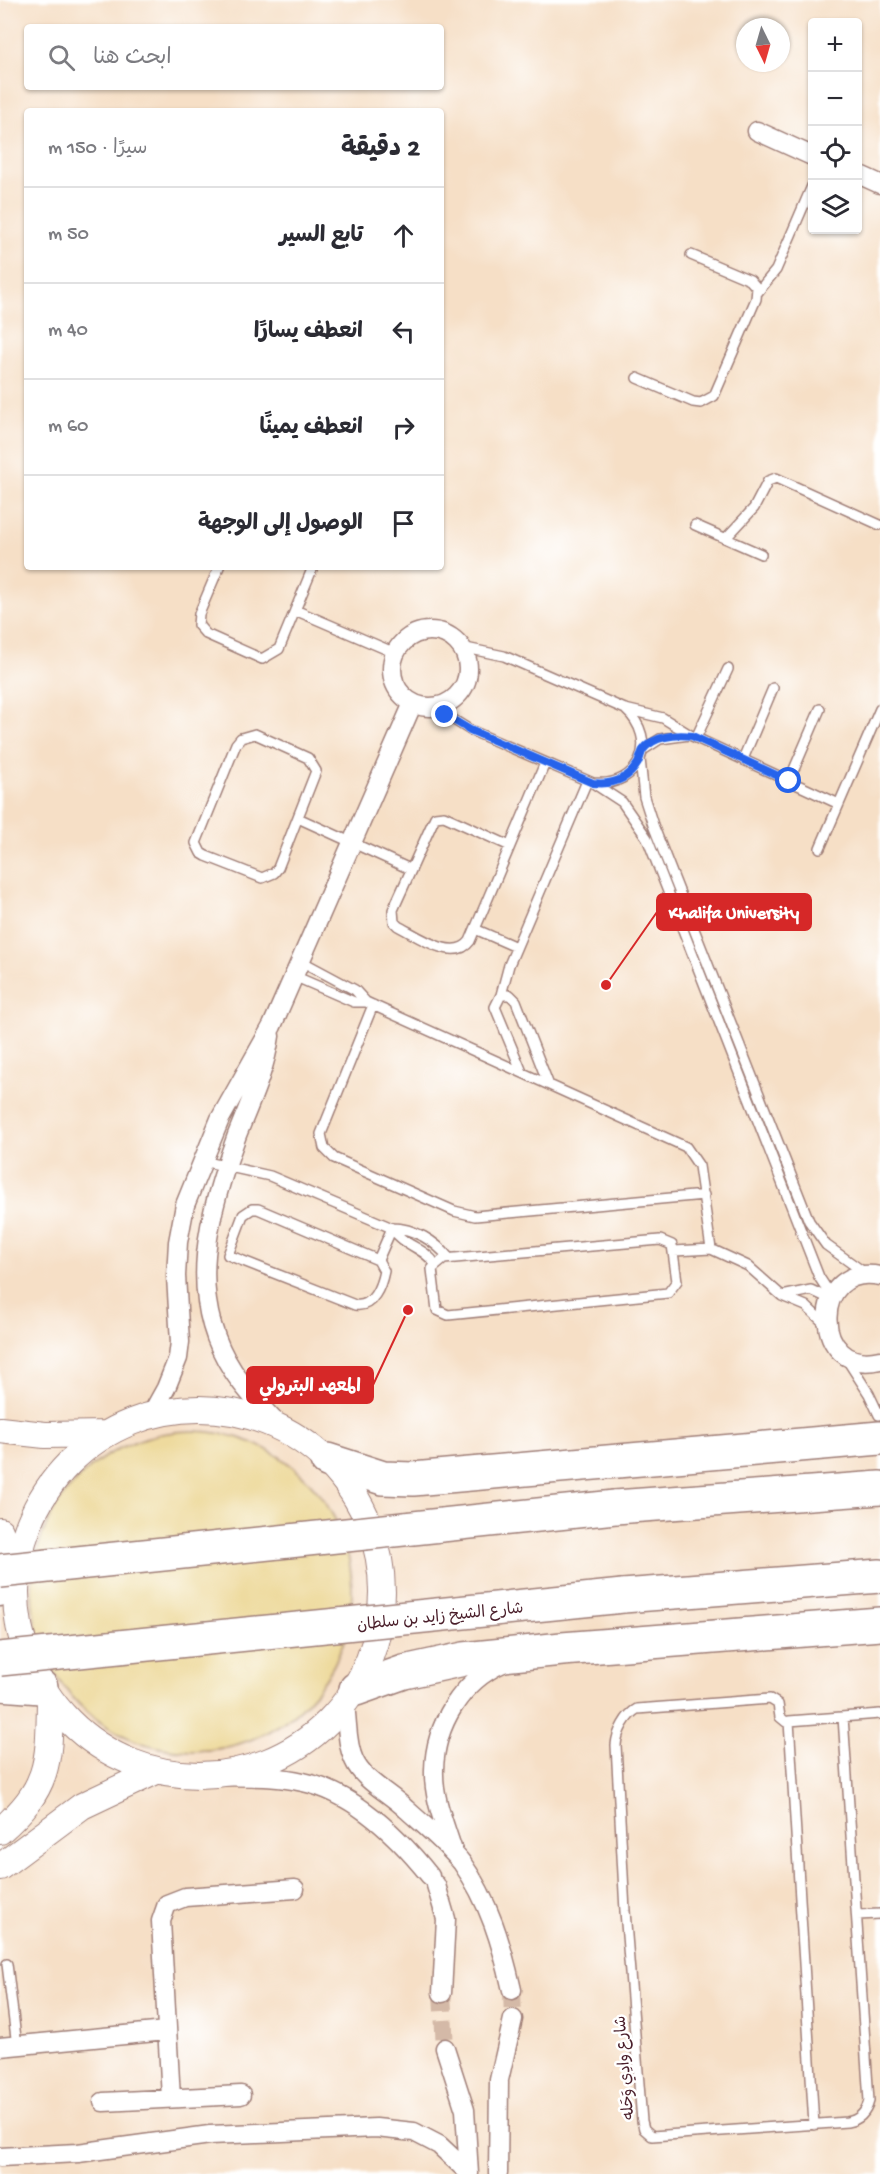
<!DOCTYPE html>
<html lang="ar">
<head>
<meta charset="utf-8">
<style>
	body { margin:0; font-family:"Gochi Hand","Playpen Sans Arabic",sans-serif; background:#f7f7f7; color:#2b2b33; direction:rtl }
	.controls { position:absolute; right:18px; top:18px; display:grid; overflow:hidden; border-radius:6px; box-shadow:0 2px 4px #0004 }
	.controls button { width:54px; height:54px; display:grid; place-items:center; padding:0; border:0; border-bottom:2px solid #e1e1e2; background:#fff; color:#2b2b33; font:30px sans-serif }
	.compass { position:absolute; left:736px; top:18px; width:54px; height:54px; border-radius:50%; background:#fff; box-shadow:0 2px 4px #0004; rotate:175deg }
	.stop { position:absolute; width:18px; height:18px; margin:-14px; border:4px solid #2563eb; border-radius:50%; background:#fff }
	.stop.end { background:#2563eb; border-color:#fff; box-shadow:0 2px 6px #0008 }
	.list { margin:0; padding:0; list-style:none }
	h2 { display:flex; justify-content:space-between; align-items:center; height:78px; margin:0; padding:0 24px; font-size:26px }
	h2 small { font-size:20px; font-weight:400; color:#7c7c81 }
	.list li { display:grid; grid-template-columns:39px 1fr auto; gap:18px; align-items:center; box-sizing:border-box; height:96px; padding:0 24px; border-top:2px solid #e1e1e2 }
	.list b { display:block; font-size:22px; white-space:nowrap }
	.list em { font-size:20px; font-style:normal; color:#7c7c81 }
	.icon { flex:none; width:33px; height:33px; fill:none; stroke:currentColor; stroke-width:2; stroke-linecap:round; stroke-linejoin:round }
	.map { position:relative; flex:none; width:880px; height:2174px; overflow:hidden; direction:ltr }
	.search { position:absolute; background:#fff; box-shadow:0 2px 4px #0004; left:24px; top:24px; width:420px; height:66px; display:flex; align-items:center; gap:15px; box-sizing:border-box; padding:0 21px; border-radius:6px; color:#7c7c81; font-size:22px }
	.panel { position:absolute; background:#fff; box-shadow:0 2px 4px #0004; left:24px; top:108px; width:420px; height:462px; border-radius:6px; direction:rtl }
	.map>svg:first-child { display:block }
	.sand { fill:#eeda9e; stroke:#9c7c64; stroke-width:1.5 }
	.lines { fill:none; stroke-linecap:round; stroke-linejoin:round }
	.street-tunnel { stroke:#d4b9a7; stroke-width:18; stroke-dasharray:18 9; stroke-linecap:butt }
	.lane-casing { stroke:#a07f78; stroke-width:12 }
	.street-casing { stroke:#a07f78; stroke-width:21 }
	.secondary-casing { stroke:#a07f78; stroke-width:28 }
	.highway-casing { stroke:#a07f78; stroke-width:36 }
	.lane { stroke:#fff; stroke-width:9 }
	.street { stroke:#fff; stroke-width:18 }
	.secondary { stroke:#fff; stroke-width:26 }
	.highway { stroke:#fff; stroke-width:33 }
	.highway-bridge-casing { stroke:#a07f78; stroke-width:36; stroke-linecap:butt }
	.highway-bridge { stroke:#fff; stroke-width:33 }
	.route { stroke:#2563eb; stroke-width:8 }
	.labels { text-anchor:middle; stroke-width:5; stroke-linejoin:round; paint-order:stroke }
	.street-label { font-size:16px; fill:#4a1f2b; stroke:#fff }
	.leader { fill:none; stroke:#d62828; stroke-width:2 }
	.callout-dot { fill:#d62828; stroke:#fff; stroke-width:2 }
	.callout { fill:#d62828; stroke:#d62828; stroke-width:2 }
	.callout-label { font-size:18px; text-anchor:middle; font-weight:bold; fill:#fff }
</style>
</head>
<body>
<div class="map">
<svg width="880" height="2174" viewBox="0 0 880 2174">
	<rect width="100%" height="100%" fill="#fff"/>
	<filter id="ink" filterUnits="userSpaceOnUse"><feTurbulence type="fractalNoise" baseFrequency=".0167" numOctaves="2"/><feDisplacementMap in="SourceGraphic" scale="12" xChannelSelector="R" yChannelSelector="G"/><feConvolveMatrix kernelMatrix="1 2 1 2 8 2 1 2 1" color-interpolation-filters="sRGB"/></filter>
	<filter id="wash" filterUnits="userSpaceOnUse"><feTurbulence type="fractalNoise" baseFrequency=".008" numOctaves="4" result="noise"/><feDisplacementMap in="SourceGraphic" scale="24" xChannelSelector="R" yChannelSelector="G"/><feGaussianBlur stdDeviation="1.35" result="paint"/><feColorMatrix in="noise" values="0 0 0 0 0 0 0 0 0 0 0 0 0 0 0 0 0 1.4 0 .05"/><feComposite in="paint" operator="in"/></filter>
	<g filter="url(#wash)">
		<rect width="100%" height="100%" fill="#f6dfc6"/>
		<!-- sand -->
		<path class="sand" d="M32 1591a160 160 0 1 1 320 0a160 160 0 1 1-320 0Z"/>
	</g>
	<g filter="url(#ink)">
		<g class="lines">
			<!-- street-tunnel -->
			<path class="street-tunnel" d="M512 1990 513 2019
				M442 1993 445 2048"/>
			<!-- lane casing -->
			<g class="lane-casing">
				<path id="lane" d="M757 293 776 270 812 186
					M637 378 693 402 701 403 714 396 756 299 757 288 750 280 691 255
					M695 525 761 554
					M726 538 754 508 768 481 776 478 880 525
					M219 567 199 614 198 625 206 634 262 659 279 649 313 567
					M295 610 395 653
					M433 707 470 730 593 783C640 788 660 740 625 709L504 656 461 647
					M625 709 663 718 692 736 839 804
					M255 734 308 758 316 771 278 868 274 873 262 878 206 856 201 853 196 843 236 744 241 738Z
					M696 738 728 669
					M643 750 660 739 689 735
					M640 759 644 797 653 825 809 1221 826 1245 865 1273
					M743 759 773 688
					M789 781 820 709
					M593 783 622 802 647 838 819 1277 832 1297
					M298 818 410 869
					M510 846 444 816 435 817 393 910 394 922 398 926C416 935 454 963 470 941L545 763
					M820 848 880 709
					M475 929 516 947
					M301 961 355 990 366 1002
					M294 976 354 1002H366L686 1147 699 1166 711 1249 748 1266 782 1296 806 1306 826 1325
					M501 995 509 965 587 781
					M373 1005 321 1134 324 1148 334 1158 454 1211 475 1216 704 1195
					M522 1072 495 1007 501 995H510L516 1001 548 1083
					M202 1161 270 1176 392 1228C414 1228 435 1241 449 1258
					M252 1209H258L378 1260 384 1271C381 1286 373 1308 355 1305L228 1255 243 1215Z
					M392 1228C403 1246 424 1247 435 1264
					M660 1240 672 1245 677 1281 668 1293 448 1315 437 1310 432 1269 444 1259Z
					M674 1251 711 1249
					M378 1260 392 1228
					M782 1296 811 1290 828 1298
					M846 1358 869 1394 879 1415
					M843 1717 869 2101C866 2113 859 2120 847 2122L652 2136 644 2129 642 2121 625 1911 616 1745C617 1732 626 1715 637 1709L770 1699 778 1704 780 1717 786 1722 789 1721 880 1714
					M789 1721 814 2125
					M857 1915 880 1914
					M7 1964 17 2046"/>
			</g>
			<!-- street casing -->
			<g class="street-casing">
				<path id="street" d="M757 131 812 156
					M858 174 880 184
					M392 669a38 38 0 1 1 76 0a38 38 0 1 1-76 0Z
					M270 1036C265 1071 250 1102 237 1135 209 1212 184 1296 233 1371 246 1391 263 1409 279 1426
					M880 1276C808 1262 812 1377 880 1360
					M151 1415 166 1388 178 1358 180 1342 176 1276 178 1242 185 1205 220 1119 272 1026 413 703
					M0 1597 15 1592
					M345 1706C348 1723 346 1743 354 1760 363 1781 390 1793 406 1809 425 1826 446 1843 462 1863 489 1901 502 1945 512 1990
					M212 1776C242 1777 273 1775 303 1782 355 1793 398 1836 430 1876
					M453 1851C445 1825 433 1798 434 1770 435 1724 462 1681 503 1663
					M436 1885 446 1919 442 1993
					M0 2047 166 2031
					M445 2048 465 2110 469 2174
					M171 2098 161 1921 167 1904 185 1897 295 1889
					M103 2102 241 2095
					M0 2157 78 2153 210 2135 376 2128 414 2132 439 2145 469 2173
					M498 2174 499 2080 513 2019"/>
			</g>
			<!-- secondary casing -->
			<g class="secondary-casing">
				<path id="secondary" d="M16 1592a183 183 0 1 1 366 0a183 183 0 1 1-366 0Z
					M0 1430 45 1435 106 1434
					M0 1531 16 1575
					M0 1831C50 1787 49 1763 50 1700
					M0 1867 82 1806 156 1771"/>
			</g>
			<!-- highway casing -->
			<g class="highway-casing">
				<path id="highway" d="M327 1460 383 1478 413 1479 880 1438
					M615 1507 880 1488
					M623 1596 880 1576
					M0 1684 41 1687
					M356 1689 404 1672 464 1659 562 1649 880 1624"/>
			</g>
			<!-- lane -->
			<use href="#lane" class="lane"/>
			<!-- street -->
			<use href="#street" class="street"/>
			<!-- secondary -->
			<use href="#secondary" class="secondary"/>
			<!-- highway -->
			<use href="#highway" class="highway"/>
			<!-- highway-bridge casing -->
			<g class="highway-bridge-casing">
				<path id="highway-bridge" d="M0 1571 615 1507
					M0 1659 623 1596"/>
			</g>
			<!-- highway-bridge -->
			<use href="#highway-bridge" class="highway-bridge"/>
		</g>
	</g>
	<g class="lines" filter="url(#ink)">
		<!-- route -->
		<path class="route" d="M445 715 470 730 593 783C612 785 628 780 638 763 640 759 641 753 643 750 653 736 676 734 692 736L789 781"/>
	</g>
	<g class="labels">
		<!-- street labels -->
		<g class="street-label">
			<text transform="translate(440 1615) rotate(-6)" y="6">شارع الشيخ زايد بن سلطان</text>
			<text transform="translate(623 2068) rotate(-95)" y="6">شارع وادِي وَحَله</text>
		</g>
	</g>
	<!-- callouts -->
	<path class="leader" d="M606 985L657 912M408 1310L373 1385"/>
	<g class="callout-dot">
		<circle cx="606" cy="985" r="6"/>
		<circle cx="408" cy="1310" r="6"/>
	</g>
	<g class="callout">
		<rect x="657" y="894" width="154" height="36" rx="6"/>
		<rect x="247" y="1367" width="126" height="36" rx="6"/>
	</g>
	<g class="callout-label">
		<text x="734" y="918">Khalifa University</text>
		<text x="310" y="1391">المعهد البترولي</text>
	</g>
</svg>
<div class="controls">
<button>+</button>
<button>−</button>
<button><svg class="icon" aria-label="locate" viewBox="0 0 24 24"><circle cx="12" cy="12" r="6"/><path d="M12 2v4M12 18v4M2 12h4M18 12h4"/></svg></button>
<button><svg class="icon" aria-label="layers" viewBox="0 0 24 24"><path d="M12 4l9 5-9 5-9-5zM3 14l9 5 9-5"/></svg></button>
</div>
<svg class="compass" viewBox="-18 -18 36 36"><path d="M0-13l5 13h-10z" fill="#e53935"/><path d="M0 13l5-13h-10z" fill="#7c7c81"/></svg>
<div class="stop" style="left:789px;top:781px"></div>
<div class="stop end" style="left:445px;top:715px"></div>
<div class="search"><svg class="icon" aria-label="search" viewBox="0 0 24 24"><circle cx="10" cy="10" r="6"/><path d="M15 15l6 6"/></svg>ابحث هنا</div>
<section class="panel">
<h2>2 دقيقة<small>سيرًا · 150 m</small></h2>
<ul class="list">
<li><svg class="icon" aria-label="ahead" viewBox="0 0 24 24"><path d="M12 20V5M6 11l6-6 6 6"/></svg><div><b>تابع السير</b></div><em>50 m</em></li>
<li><svg class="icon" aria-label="left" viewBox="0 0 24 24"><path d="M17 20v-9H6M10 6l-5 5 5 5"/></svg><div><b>انعطف يسارًا</b></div><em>40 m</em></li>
<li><svg class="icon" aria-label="right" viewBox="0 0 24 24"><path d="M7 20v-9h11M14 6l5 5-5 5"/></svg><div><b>انعطف يمينًا</b></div><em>60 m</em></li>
<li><svg class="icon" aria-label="arrive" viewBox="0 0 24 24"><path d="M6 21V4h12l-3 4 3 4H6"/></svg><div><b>الوصول إلى الوجهة</b></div></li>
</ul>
</section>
</div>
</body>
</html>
